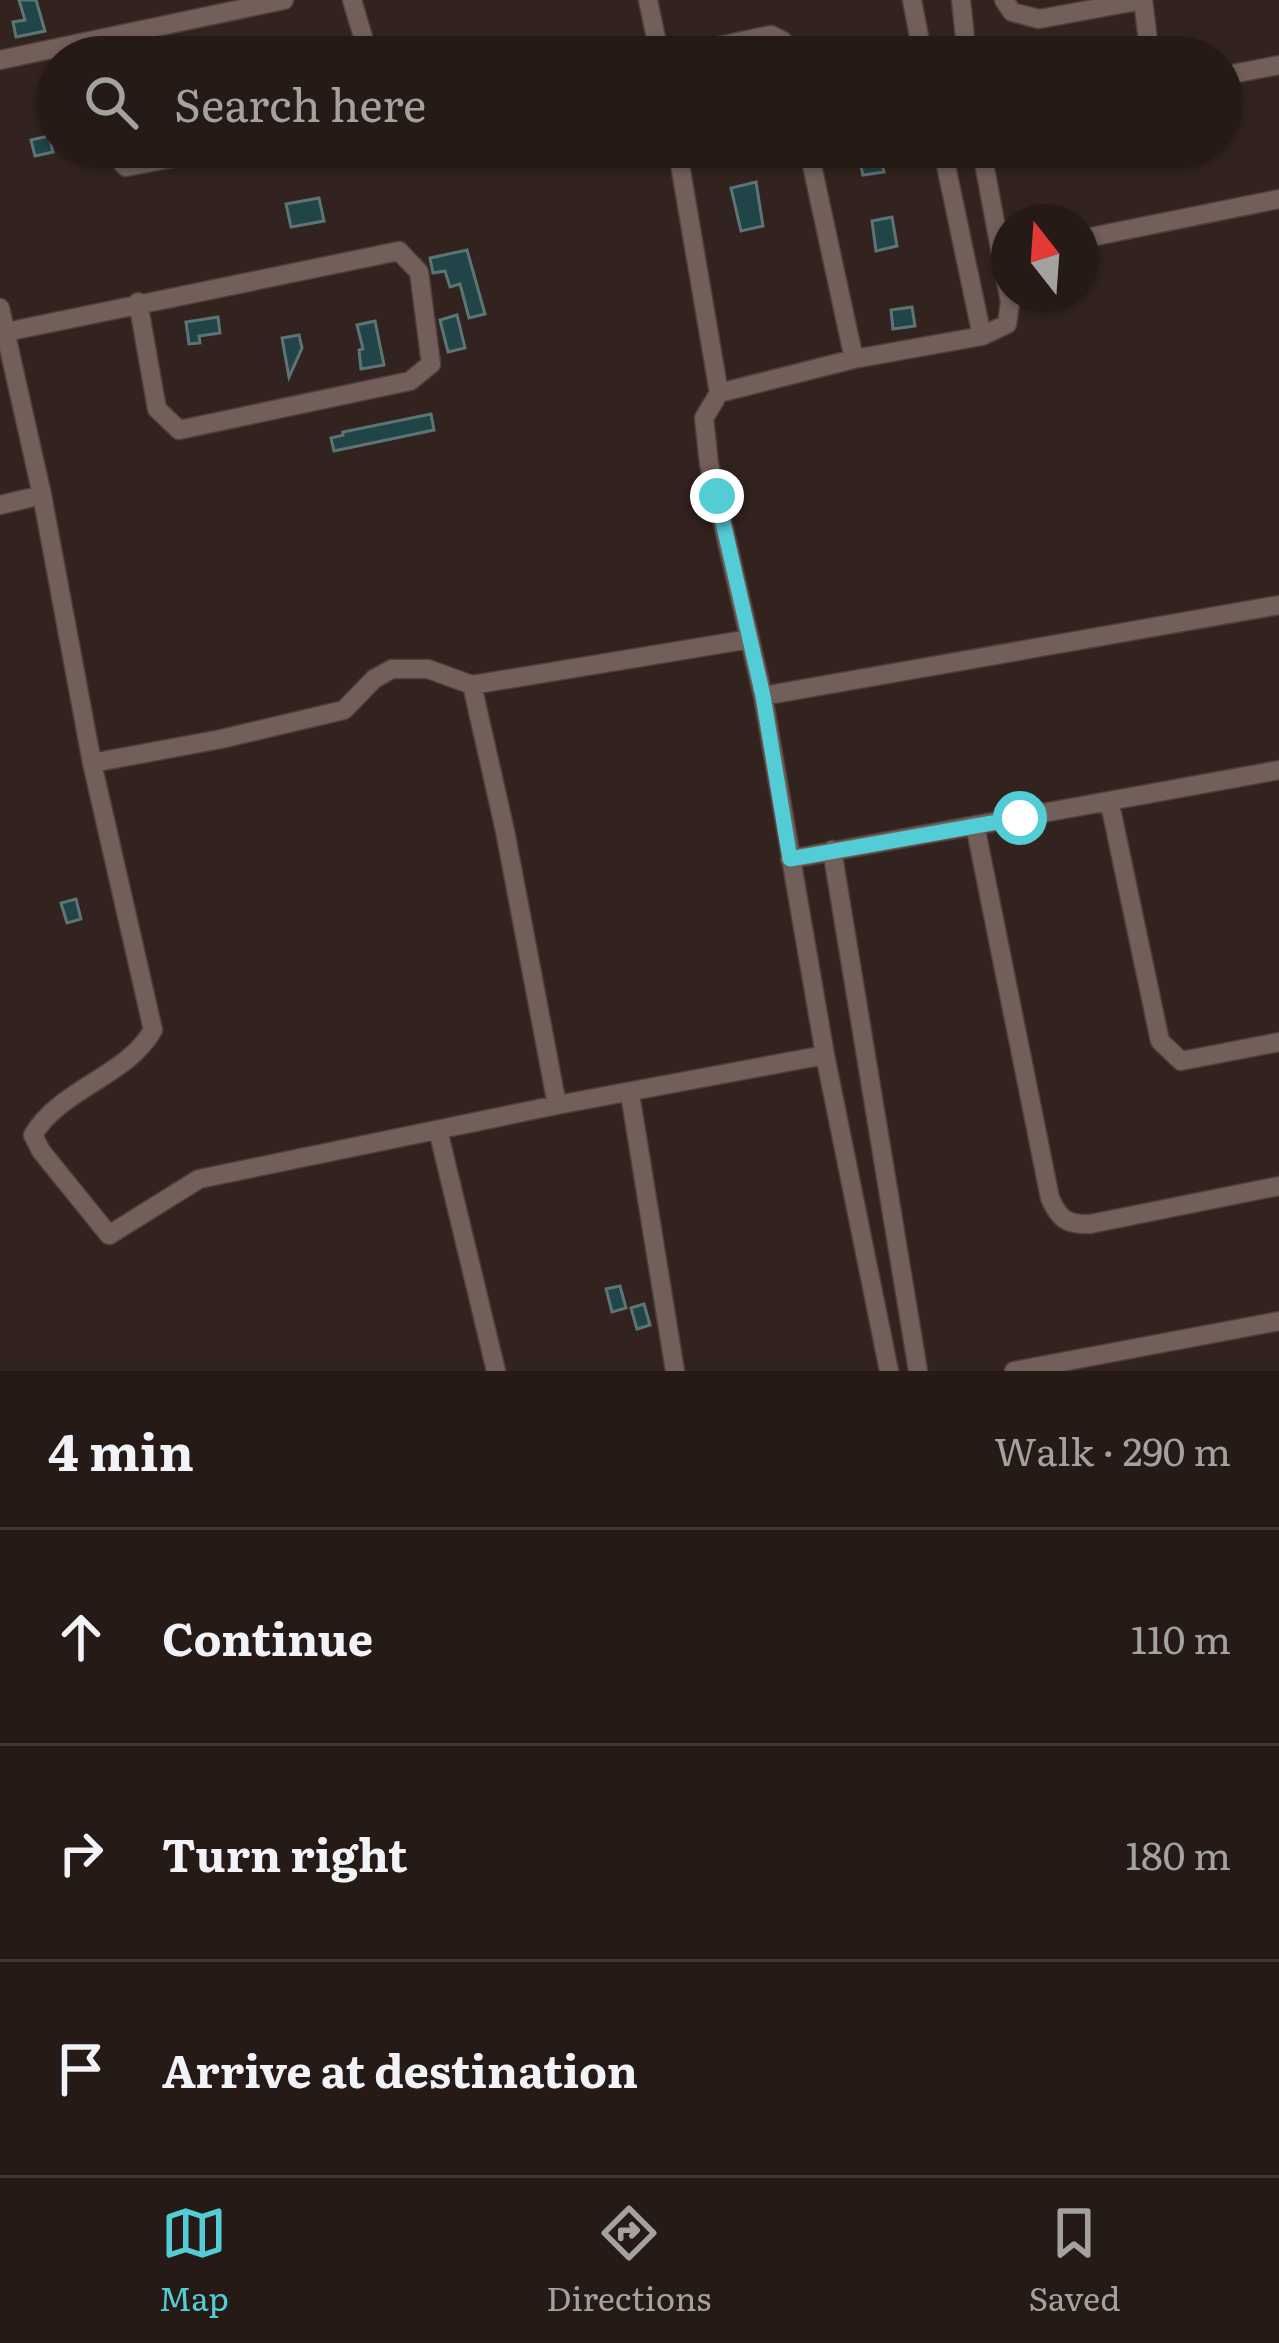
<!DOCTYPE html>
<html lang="en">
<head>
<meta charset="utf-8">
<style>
	body { margin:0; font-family:Literata,serif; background:#2e2320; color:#f1f3f6 }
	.compass { position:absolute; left:991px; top:204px; width:108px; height:108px; border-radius:50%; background:#261a17; box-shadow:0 3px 9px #0004; rotate:343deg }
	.stop { position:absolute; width:36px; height:36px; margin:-27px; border:9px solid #52ccd5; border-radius:50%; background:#fff }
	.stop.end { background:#52ccd5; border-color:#fff; box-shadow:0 3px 12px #0008 }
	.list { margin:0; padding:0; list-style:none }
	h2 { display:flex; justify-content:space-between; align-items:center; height:156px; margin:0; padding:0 48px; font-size:51px }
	h2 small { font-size:39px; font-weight:400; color:#a4a1a1 }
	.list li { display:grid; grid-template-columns:78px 1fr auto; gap:36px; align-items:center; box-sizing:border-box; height:216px; padding:0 48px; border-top:3px solid #423836 }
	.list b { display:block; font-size:45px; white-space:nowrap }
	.list em { font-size:39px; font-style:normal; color:#a4a1a1 }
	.icon { flex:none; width:66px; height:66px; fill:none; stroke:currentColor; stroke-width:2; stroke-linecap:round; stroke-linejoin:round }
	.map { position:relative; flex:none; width:1279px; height:1371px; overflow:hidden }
	.search { position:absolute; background:#261a17; box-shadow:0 3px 9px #0004; left:36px; right:36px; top:36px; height:132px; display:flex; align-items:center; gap:30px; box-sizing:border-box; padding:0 42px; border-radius:66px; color:#a4a1a1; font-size:45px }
	.sheet { height:804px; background:#261a17 }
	nav { display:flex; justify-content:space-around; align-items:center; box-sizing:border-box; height:168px; border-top:3px solid #423836; background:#261a17; font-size:33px; color:#a4a1a1 }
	nav a { display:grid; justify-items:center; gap:6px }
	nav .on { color:#52ccd5 }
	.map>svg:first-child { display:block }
	.building { fill:#204447; stroke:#5d7475; stroke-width:3 }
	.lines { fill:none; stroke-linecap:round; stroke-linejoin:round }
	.minor-casing { stroke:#4d3f3d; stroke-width:21 }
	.minor { stroke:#725f5a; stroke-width:18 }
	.route { stroke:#52ccd5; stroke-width:15 }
</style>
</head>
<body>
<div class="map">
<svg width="1279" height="1371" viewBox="0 0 1279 1371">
	<rect width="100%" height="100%" fill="#33231f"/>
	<!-- building -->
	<path class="building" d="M19 0H36L45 31 16 37 13 22 25 20Z
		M49 136 53 152 35 156 31 140Z
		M436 147H447L451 162 432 166 428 149Z
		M881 158 884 172 863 175 860 163Z
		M756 182 763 226 741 231 731 188Z
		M319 198 324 221 291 227 286 204Z
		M892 217 897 246 876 251 872 221Z
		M467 250 485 314 469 318 460 284 450 287 445 271 433 273 430 258Z
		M912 307 915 326 893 329 891 310Z
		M457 315 465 348 448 352 440 320Z
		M218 317 220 333 199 336 200 343 189 344 186 322Z
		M375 321 384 365 361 369 359 350 363 349 357 325Z
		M299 335 302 348 289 377 282 338Z
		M431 414 434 430 334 451 331 438 343 435V432Z
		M76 899 81 919 67 923 61 903Z
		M620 1286 626 1308 612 1312 606 1289Z
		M644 1304 650 1325 637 1329 631 1308Z"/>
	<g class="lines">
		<!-- minor casing -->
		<g class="minor-casing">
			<path id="minor" d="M352 0 369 57
				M648 0 660 57
				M912 0 923 57
				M961 0 967 57
				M1004 0 1012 12 1039 19 1143 0
				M1143 0 1150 57
				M667 57 771 35 783 41 790 57
				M0 60 284 0
				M1222 76 1279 65
				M107 147 126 167 231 147
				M677 147 719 393
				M808 147 854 359
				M942 147 982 336
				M1081 239 1279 199
				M0 308 42 495 92 763 153 1030C126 1077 61 1088 33 1135L41 1151 109 1235 199 1179 557 1105
				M6 332 399 251 419 272 431 364 410 381 179 430 157 409 138 302
				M0 505 42 495
				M472 685 505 831 557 1105 825 1055
				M763 696 1279 605
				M92 763 221 739 344 710 374 679 392 669H428L472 685 750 639
				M1110 804 1160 1041 1181 1061 1279 1042
				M975 825 1050 1198C1059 1219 1067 1225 1090 1224L1279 1186
				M832 850 918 1371
				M790 859 1279 770
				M630 1094 675 1371
				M438 1130 496 1371
				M889 1371 825 1055 763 696 709 464 704 418 719 393 854 359 982 336 1007 324 1010 302 981 147
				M1014 1371 1279 1321"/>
		</g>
		<!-- minor -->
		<use href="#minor" class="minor"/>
	</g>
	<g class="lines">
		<!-- route -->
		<path class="route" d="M717 496 763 696 790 859 1020 818"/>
	</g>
</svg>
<svg class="compass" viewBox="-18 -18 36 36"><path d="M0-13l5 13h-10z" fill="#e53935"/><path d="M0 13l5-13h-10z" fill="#a4a1a1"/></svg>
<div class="stop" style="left:1020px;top:818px"></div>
<div class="stop end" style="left:717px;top:496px"></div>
<div class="search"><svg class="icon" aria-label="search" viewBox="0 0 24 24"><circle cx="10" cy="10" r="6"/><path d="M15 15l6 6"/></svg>Search here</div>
</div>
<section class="sheet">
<h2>4 min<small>Walk · 290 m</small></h2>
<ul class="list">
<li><svg class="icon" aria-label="ahead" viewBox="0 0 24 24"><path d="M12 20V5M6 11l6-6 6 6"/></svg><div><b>Continue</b></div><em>110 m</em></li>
<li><svg class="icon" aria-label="right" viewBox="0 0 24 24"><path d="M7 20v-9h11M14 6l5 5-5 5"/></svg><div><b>Turn right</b></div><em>180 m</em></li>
<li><svg class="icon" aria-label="arrive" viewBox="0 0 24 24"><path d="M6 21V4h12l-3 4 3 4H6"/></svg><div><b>Arrive at destination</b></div></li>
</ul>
</section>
<nav>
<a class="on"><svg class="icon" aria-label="map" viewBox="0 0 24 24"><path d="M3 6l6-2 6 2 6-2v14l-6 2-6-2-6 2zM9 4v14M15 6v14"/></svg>Map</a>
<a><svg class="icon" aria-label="directions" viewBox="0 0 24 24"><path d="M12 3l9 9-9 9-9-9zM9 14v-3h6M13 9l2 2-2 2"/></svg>Directions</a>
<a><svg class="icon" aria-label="saved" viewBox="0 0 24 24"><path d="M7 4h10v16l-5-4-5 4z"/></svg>Saved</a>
</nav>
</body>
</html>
